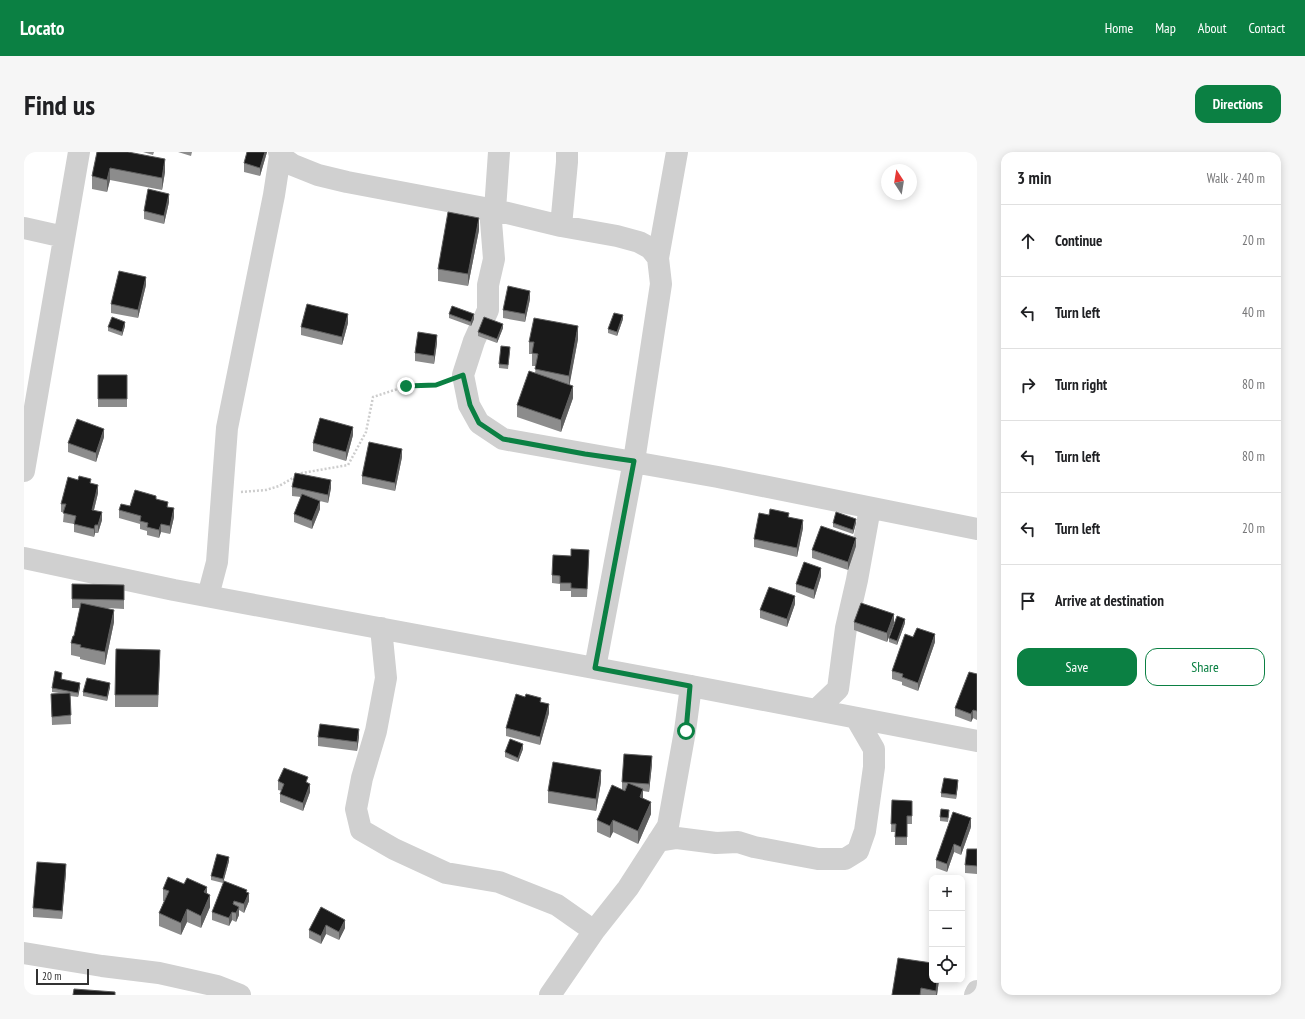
<!DOCTYPE html>
<html lang="en">
<head>
<meta charset="utf-8">
<style>
	body { margin:0; font-family:"PT Sans Narrow",sans-serif; background:#f6f6f6; color:#202124 }
	.controls { position:absolute; right:12px; bottom:12px; display:grid; overflow:hidden; border-radius:8px; box-shadow:0 2px 10px #0003 }
	.controls button { width:36px; height:36px; display:grid; place-items:center; padding:0; border:0; border-bottom:1px solid #e0e0e0; background:#fff; color:#202124; font:20px sans-serif }
	.compass { position:absolute; left:857px; top:12px; width:36px; height:36px; border-radius:50%; background:#fff; box-shadow:0 2px 10px #0003; rotate:348deg }
	.scale { position:absolute; left:12px; bottom:10px; width:53px; box-sizing:border-box; padding-left:4px; border:2px solid #333; border-top:0; font-size:11px; line-height:14px; white-space:nowrap; color:#333; -webkit-text-stroke:3px #fff; paint-order:stroke }
	.stop { position:absolute; width:12px; height:12px; margin:-9px; border:3px solid #0b8043; border-radius:50%; background:#fff }
	.stop.end { background:#0b8043; border-color:#fff; box-shadow:0 1px 4px #0008 }
	.list { margin:0; padding:0; list-style:none }
	h2 { display:flex; justify-content:space-between; align-items:center; height:52px; margin:0; padding:0 16px; font-size:17px }
	h2 small { font-size:13px; font-weight:400; color:#757577 }
	.list li { display:grid; grid-template-columns:26px 1fr auto; gap:12px; align-items:center; box-sizing:border-box; height:72px; padding:0 16px; border-top:1px solid #e0e0e0 }
	.list b { display:block; font-size:15px; white-space:nowrap }
	.list em { font-size:13px; font-style:normal; color:#757577 }
	.actions { display:flex; gap:8px; padding:12px 16px }
	.actions a { flex:1; padding:9px 0; border:1px solid #0b8043; border-radius:12px; text-align:center; font-size:14px; color:#0b8043 }
	.actions .main { background:#0b8043; color:#fff }
	.icon { flex:none; width:22px; height:22px; fill:none; stroke:currentColor; stroke-width:2; stroke-linecap:round; stroke-linejoin:round }
	.map { position:relative; flex:none; width:953px; height:843px; overflow:hidden; border-radius:12px }
	header { display:flex; align-items:center; gap:24px; box-sizing:border-box; height:56px; padding:0 20px; background:#0b8043; color:#fff }
	header strong { font-size:19px }
	nav { display:flex; gap:22px; margin-inline-start:auto; font-size:14px }
	.intro { display:flex; align-items:center; justify-content:space-between; box-sizing:border-box; height:96px; padding:0 24px }
	h1 { margin:0; font-size:28px }
	.button { padding:10px 18px; border-radius:12px; background:#0b8043; color:#fff; font-size:14px; font-weight:700 }
	main { display:flex; gap:24px; padding:0 24px }
	aside { flex:1; background:#fff; border-radius:12px; box-shadow:0 2px 10px #0003 }
	.map>svg:first-child { display:block }
	.lines { fill:none; stroke-linecap:round; stroke-linejoin:round }
	.path { stroke:#cdcdcd; stroke-width:2.5; stroke-dasharray:2 2; stroke-linecap:butt }
	.minor { stroke:#d0d0d0; stroke-width:22 }
	.wall { fill:#8c8c8c }
	.shaded-wall { fill:#5f5f5f }
	.building { fill:#1a1a1a; stroke:#5f5f5f }
	.route { stroke:#0b8043; stroke-width:5 }
</style>
</head>
<body>
<header>
<strong>Locato</strong>
<nav><a>Home</a><a>Map</a><a>About</a><a>Contact</a></nav>
</header>
<div class="intro"><h1>Find us</h1><a class="button">Directions</a></div>
<main>
<div class="map">
<svg width="953" height="843" viewBox="0 0 953 843">
	<rect width="100%" height="100%" fill="#fff"/>
	<g class="lines">
		<!-- path -->
		<path class="path" d="M217 340 242 338 255 334 278 321 324 313 342 280 349 245 383 234 412 233 420 230"/>
		<!-- minor -->
		<path class="minor" d="M255 0 256 4 269 13 294 23 323 30 471 58 537 74 593 84 615 90 626 96 634 106 637 132 610 309 571 516
			M466 57 470 107 464 133V158L450 189 439 223 445 253 455 271 479 287 694 325 953 377
			M471 58 475 0
			M537 74 543 10V0
			M0 76 40 85
			M634 106 653 0
			M0 319 55 0
			M0 406 150 438 667 534 953 589
			M184 444 193 410 203 276 250 43 256 4
			M357 476 362 526 352 579 338 626 332 657 337 678 370 697 422 721 475 730 533 753 570 779
			M792 558 814 537 822 476 833 428 846 356
			M634 689 653 686 692 691 714 690 730 695 794 707H821L834 699 841 679 850 615V597L832 566
			M0 801 78 814 135 821 193 834 216 843
			M526 843 570 779 604 736 644 674 661 579 667 534
			M951 843 953 839"/>
	</g>
	<!-- wall -->
	<path class="wall" d="M73 0 141 20 138 38 86 28 83 40 68 37V24Z
		M119 0H130L129 3Z
		M154 0H168L167 4Z
		M243 0 236 24 220 20V11Z
		M145 50 140 72 120 67V59Z
		M455 78 444 134 414 129V117Z
		M122 133 114 166 87 161V152Z
		M506 147 501 170 479 166V158Z
		M425 162 450 167 447 174 425 166Z
		M599 167 593 184 584 181V177Z
		M324 171 318 193 277 183V175Z
		M101 174 98 184 84 179V175Z
		M479 176 473 191 454 184V180Z
		M554 187 545 233 549 246 537 280 493 265V253L511 221 512 214H508V202H505V190Z
		M413 191 410 212 391 209V201Z
		M486 199 484 217 475 216V212Z
		M74 223H103V255H74Z
		M329 283 322 309 289 299V291Z
		M80 285 72 310 44 300V291Z
		M378 305 371 339 338 332V324Z
		M67 331 74 341 70 358 78 368 74 381H71L70 385 50 380V372L39 370 40 360H37V352Z
		M268 335 307 336 304 351 296 349V357L288 377 270 370V362L277 345 268 344Z
		M132 347 144 355 150 365 146 382 137 380 135 386 123 383V379L116 377V372L95 366V358L106 354Z
		M745 363 765 365 779 376 773 405 730 395V387Z
		M809 371H832L829 382 809 375Z
		M832 394 824 418 788 406V398Z
		M565 406 563 445H547V439H536V432L528 431V423Z
		M797 424 790 447 772 440V432Z
		M48 432 100 433V457L83 456 90 470 81 513 56 507V505L47 503V491L50 484 56 456H48Z
		M771 452 763 475 736 466V458Z
		M830 470 870 471 863 490 830 478Z
		M881 471 873 493 865 490V486Z
		M889 485 911 490 894 539 878 533V530L868 527V519Z
		M136 510 134 555H91V543Z
		M953 522V568L949 566 947 570 931 564V556Z
		M38 525V527L56 535 54 545 46 544 47 572 28 573 27 542 35 541 28 540V536Z
		M86 535 83 549 59 544V540Z
		M517 550 525 561 516 593 482 584V576Z
		M294 585H335L333 599 294 594Z
		M499 597 494 610 481 605V600Z
		M628 612 625 640 619 639V646L627 662 614 692 589 680 586 686 573 680V668L598 637V630Z
		M254 629 284 631 286 640 279 659 256 650V642L258 639 254 638Z
		M577 630 572 659 524 651V639Z
		M934 633 932 647 917 645V641Z
		M868 648 888 649V672H883V693H871V680H867Z
		M925 662 924 670 916 669V665Z
		M947 675 937 703 930 700 923 720 912 716V708Z
		M953 697V722L941 721V713Z
		M205 709 199 731 187 728V724Z
		M42 720 38 767 9 765V756Z
		M139 737 183 741 186 755 177 776 163 770 157 783 135 774V761L140 749H139Z
		M223 740 225 749 220 761 215 758V763L212 770 208 768 205 774 188 768V760Z
		M297 755 321 776 315 788 302 782 297 792 285 786V778Z
		M874 806 908 828H915L913 843H868Z"/>
	<!-- shaded-wall -->
	<path class="shaded-wall" d="M241 0H243L236 24V16Z
		M141 7V20L138 38V26Z
		M86 16V28L83 40V28Z
		M145 42V50L140 72V64Z
		M455 66V78L444 134V122Z
		M122 125V133L114 166V158Z
		M506 139V147L501 170V162Z
		M324 162V171L318 193V185Z
		M450 162V167L447 174V170Z
		M599 163V167L593 184V180Z
		M101 170V174L98 184V180Z
		M479 172V176L473 191V187Z
		M554 174V187L545 236V224Z
		M413 183V191L410 212V204Z
		M549 234V246L537 280V268Z
		M329 275V283L322 309V300Z
		M80 277V285L72 310V301Z
		M378 297V305L371 339V331Z
		M307 328V336L304 351V343Z
		M74 333V341L68 366V358Z
		M296 349V357L288 377V369Z
		M150 356V365L146 382V374Z
		M78 360V368L74 381V373Z
		M832 367V371L829 382V378Z
		M779 368V376L773 405V396Z
		M137 372V380L135 386V378Z
		M71 373V381L70 385V377Z
		M832 386V394L824 418V410Z
		M797 416V424L790 447V438Z
		M771 444V452L763 475V467Z
		M90 458V470L81 513V500Z
		M870 462V471L863 490V481Z
		M881 467V471L873 493V489Z
		M911 482V490L894 539V531Z
		M56 531V535L54 545V541Z
		M86 531V535L83 549V545Z
		M525 552V561L516 593V585Z
		M949 558V566L947 570V562Z
		M335 577V585L333 599V590Z
		M499 592V597L494 610V606Z
		M628 604V612L625 640V632Z
		M577 618V630L572 659V647Z
		M934 628V633L932 647V643Z
		M286 632V640L279 659V651Z
		M619 637V649L616 645Z
		M627 650V662L614 692V679Z
		M947 666V675L937 703V695Z
		M589 668V680L586 686V674Z
		M930 692V700L923 720V712Z
		M205 705V709L199 731V727Z
		M42 712V720L38 767V759Z
		M183 735V747L180 740Z
		M225 741V749L220 761V752Z
		M186 743V755L177 776V764Z
		M215 755V763L212 770V761Z
		M163 757V770L157 783V771Z
		M208 760V768L205 774V766Z
		M321 768V776L315 788V780Z
		M302 773V782L297 792V784Z
		M913 828H915L913 843H912Z"/>
	<!-- building -->
	<path class="building" d="M73 0H104L141 7 138 26 86 16 83 28 68 24Z
		M223 0H241L236 16 220 11Z
		M124 37 145 42 140 64 120 59Z
		M424 60 455 66 444 122 414 117Z
		M95 119 122 125 114 158 87 152Z
		M484 134 506 139 501 162 479 158Z
		M283 152 324 162 318 185 277 175Z
		M428 154 450 162 447 170 425 162Z
		M590 161 599 163 593 180 584 177Z
		M88 165 101 170 98 180 84 175Z
		M460 165 479 172 473 187 454 180Z
		M510 166 554 174 545 224 511 217 514 202 508 201 510 190H505Z
		M394 180 413 183 410 204 391 201Z
		M477 194 486 195 484 213 475 212Z
		M505 219 549 234 537 268 493 253Z
		M74 223H103V247H74Z
		M296 266 329 275 322 300 289 291Z
		M53 267 80 277 72 301 44 291Z
		M345 290 378 297 371 331 338 324Z
		M271 321 307 328 304 343 268 335Z
		M55 324 67 327 66 331 74 333 68 358 78 360 74 373H71L70 377 50 372 52 364 39 361 42 352H37L44 325 54 328Z
		M111 338 132 344V347L144 350 143 355 150 356 146 374 137 372 135 378 123 375 124 371 116 369 117 364 95 358 97 352 106 354Z
		M278 342 296 349 288 369 270 362Z
		M746 357 765 361 764 365 779 368 773 396 730 387 735 361 745 363Z
		M812 360 832 367 829 378 809 371Z
		M797 374 832 386 824 410 788 398Z
		M547 397 565 398 563 437 547 436V431H536V424L528 423 529 403 547 404Z
		M780 410 797 416 790 438 772 432Z
		M48 432 100 433V448L48 447Z
		M745 435 771 444 763 467 736 458Z
		M57 451 90 458 81 500 56 495 57 493 47 491 49 484H50Z
		M837 451 870 462 863 481 830 470Z
		M873 464 881 467 873 489 865 486Z
		M893 476 911 482 894 531 878 525 879 522 868 519 881 482 889 485Z
		M92 497 136 498 134 543H91Z
		M31 519 38 521 37 527 56 531 54 541 28 536Z
		M945 520 953 522V559L949 558 947 562 931 556Z
		M63 526 86 531 83 545 59 540Z
		M46 541 47 563 28 565 27 542Z
		M492 542 501 545 502 542 517 546 516 550 525 552 516 585 482 576Z
		M296 572 335 577 333 590 294 585Z
		M486 587 499 592 494 606 481 600Z
		M600 602 628 604 625 632 598 630Z
		M529 610 577 618 572 647 524 639Z
		M260 616 284 625 282 630 286 632 279 651 256 642 260 632 254 629Z
		M920 626 934 628 932 643 917 641Z
		M604 631 619 637 616 645 627 650 614 679 589 668 586 674 573 668 588 633 601 639Z
		M868 648 888 649V664H883V685H871L872 672H867Z
		M917 657 925 658 924 666 916 665Z
		M929 660 947 666 937 695 930 692 923 712 912 708Z
		M943 697H953V714L941 713Z
		M193 702 205 705 199 727 187 724Z
		M13 710 42 712 38 759 9 756Z
		M144 725 160 732 163 726 183 735 180 740 186 743 177 764 163 757 157 771 135 761 145 739 139 737Z
		M200 729 223 738 222 740 225 741 220 752 210 749 209 752 215 755 212 761 208 760 205 766 188 760Z
		M297 755 321 768 315 780 302 773 297 784 285 778Z
		M874 806 908 811V828H913L912 839 897 836 896 843H868Z
		M50 837 91 840V843H49Z"/>
	<g class="lines">
		<!-- route -->
		<path class="route" d="M382 234 412 233 439 223 446 253 455 271 479 287 561 302 610 309 571 516 666 534 662 579"/>
	</g>
</svg>
<div class="controls">
<button>+</button>
<button>−</button>
<button><svg class="icon" aria-label="locate" viewBox="0 0 24 24"><circle cx="12" cy="12" r="6"/><path d="M12 2v4M12 18v4M2 12h4M18 12h4"/></svg></button>
</div>
<svg class="compass" viewBox="-18 -18 36 36"><path d="M0-13l5 13h-10z" fill="#e53935"/><path d="M0 13l5-13h-10z" fill="#757577"/></svg>
<div class="scale">20 m</div>
<div class="stop" style="left:662px;top:579px"></div>
<div class="stop end" style="left:382px;top:234px"></div>
</div>
<aside>
<h2>3 min<small>Walk · 240 m</small></h2>
<ul class="list">
<li><svg class="icon" aria-label="ahead" viewBox="0 0 24 24"><path d="M12 20V5M6 11l6-6 6 6"/></svg><div><b>Continue</b></div><em>20 m</em></li>
<li><svg class="icon" aria-label="left" viewBox="0 0 24 24"><path d="M17 20v-9H6M10 6l-5 5 5 5"/></svg><div><b>Turn left</b></div><em>40 m</em></li>
<li><svg class="icon" aria-label="right" viewBox="0 0 24 24"><path d="M7 20v-9h11M14 6l5 5-5 5"/></svg><div><b>Turn right</b></div><em>80 m</em></li>
<li><svg class="icon" aria-label="left" viewBox="0 0 24 24"><path d="M17 20v-9H6M10 6l-5 5 5 5"/></svg><div><b>Turn left</b></div><em>80 m</em></li>
<li><svg class="icon" aria-label="left" viewBox="0 0 24 24"><path d="M17 20v-9H6M10 6l-5 5 5 5"/></svg><div><b>Turn left</b></div><em>20 m</em></li>
<li><svg class="icon" aria-label="arrive" viewBox="0 0 24 24"><path d="M6 21V4h12l-3 4 3 4H6"/></svg><div><b>Arrive at destination</b></div></li>
</ul>
<div class="actions"><a class="main">Save</a><a>Share</a></div>
</aside>
</main>
</body>
</html>
